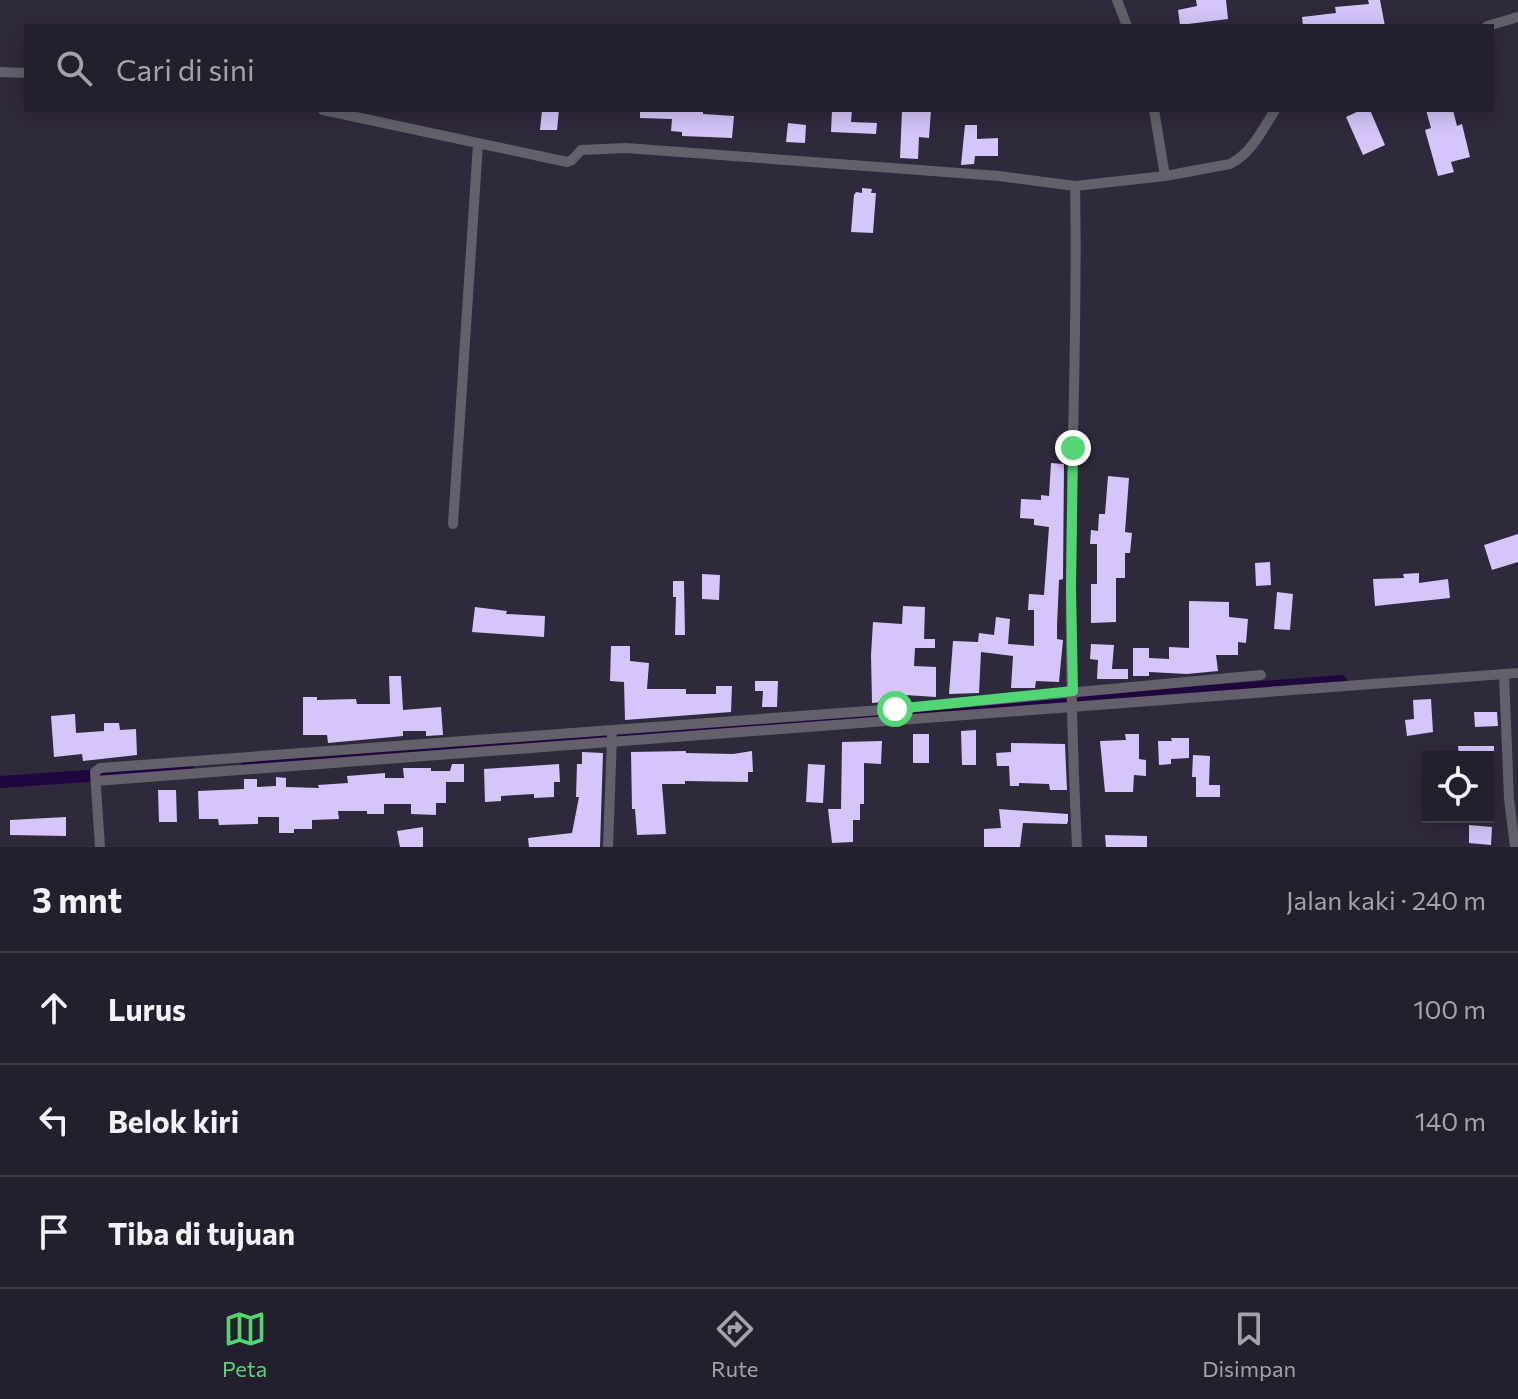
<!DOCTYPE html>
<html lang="id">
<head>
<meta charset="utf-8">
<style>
	body { margin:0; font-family:Commissioner,sans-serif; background:#2b2735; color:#f1f3f6 }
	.controls { position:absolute; right:24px; bottom:24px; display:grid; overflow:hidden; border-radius:0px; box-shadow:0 4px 20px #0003 }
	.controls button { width:72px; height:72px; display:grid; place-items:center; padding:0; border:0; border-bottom:2px solid #403d49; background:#231f2d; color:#f1f3f6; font:40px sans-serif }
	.stop { position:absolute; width:24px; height:24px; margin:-18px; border:6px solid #52d673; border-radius:50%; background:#fff }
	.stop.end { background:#52d673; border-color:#fff; box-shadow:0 2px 8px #0008 }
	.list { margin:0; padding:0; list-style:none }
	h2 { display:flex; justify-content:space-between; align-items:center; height:104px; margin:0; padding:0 32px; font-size:34px }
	h2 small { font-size:26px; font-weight:400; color:#a3a2aa }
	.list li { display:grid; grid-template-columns:52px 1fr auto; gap:24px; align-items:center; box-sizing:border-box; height:112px; padding:0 32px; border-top:2px solid #403d49 }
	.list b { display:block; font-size:30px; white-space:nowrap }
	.list em { font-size:26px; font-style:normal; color:#a3a2aa }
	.icon { flex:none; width:44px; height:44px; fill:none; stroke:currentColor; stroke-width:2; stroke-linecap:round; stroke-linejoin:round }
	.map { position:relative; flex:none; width:1518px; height:847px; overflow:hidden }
	.search { position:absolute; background:#231f2d; box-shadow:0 4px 20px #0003; left:24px; right:24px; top:24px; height:88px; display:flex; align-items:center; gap:20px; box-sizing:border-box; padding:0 28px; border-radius:0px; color:#a3a2aa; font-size:30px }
	.sheet { height:440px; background:#231f2d }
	nav { display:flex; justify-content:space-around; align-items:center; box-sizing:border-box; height:112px; border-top:2px solid #403d49; background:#231f2d; font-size:22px; color:#a3a2aa }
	nav a { display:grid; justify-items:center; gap:4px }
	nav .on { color:#52d673 }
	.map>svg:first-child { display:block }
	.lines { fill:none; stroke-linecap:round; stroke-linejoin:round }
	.canal { stroke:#20063e; stroke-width:12 }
	.building { fill:#d5c5fa }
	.minor { stroke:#63606b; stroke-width:10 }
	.route { stroke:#52d673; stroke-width:10 }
</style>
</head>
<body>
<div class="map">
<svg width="1518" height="847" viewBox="0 0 1518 847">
	<rect width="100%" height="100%" fill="#2f293c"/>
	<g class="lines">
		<!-- canal -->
		<path class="canal" d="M247 765 1341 681
			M0 782 188 769"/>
	</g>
	<!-- building -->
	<path class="building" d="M1196 0H1226L1228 19 1180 25 1178 10 1197 6Z
		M1368 0H1380L1385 26H1303L1302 17 1336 13 1335 7 1369 4Z
		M542 110H559L557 130H540Z
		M640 110H703V114L734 116 732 138 682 136V132L671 131 672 119 640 118Z
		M832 110H852L851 122 877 123 876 134 831 132Z
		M902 110H931L929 138 919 137 918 159 900 158Z
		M1361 110H1370L1385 145 1363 155 1346 117Z
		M1426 110H1453L1457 126 1462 124 1470 157 1451 162 1454 172 1438 176 1425 130 1431 128Z
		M788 123 806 125 805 143 786 142Z
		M965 125H977V139L998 138V156H975L974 164 961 165Z
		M862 188 872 189 871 193H876L873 233 851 232 854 195 856 192 862 193Z
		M1051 463 1064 464 1063 579 1059 580 1057 626V639L1063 640 1059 682 1036 681 1035 688H1011L1013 656 981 652 979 693 949 694 953 641 978 642 979 633 994 635 996 617 1010 619 1008 644 1034 646V610H1028L1029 594 1044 595 1049 527 1034 525V519L1020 518 1021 499 1041 500V495L1049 496Z
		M1108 476 1129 478 1125 532 1132 533 1130 553H1125V578H1116V622L1091 623V584H1097V544H1090L1091 530 1098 531 1099 514H1105Z
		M1518 534V562L1492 570 1484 545Z
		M1270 562 1271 585 1256 586 1255 563Z
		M1419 573V583L1448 579 1450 598 1375 606 1373 579 1404 578 1403 574Z
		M702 574 720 575 719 600 702 599Z
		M673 581H684L685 635H675L676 597H673Z
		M1277 592 1293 594 1290 630 1274 629Z
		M1189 601 1229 602V617L1248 619 1246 643 1238 642V655H1216L1218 671 1187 674 1149 672V676H1133V648H1149V658L1169 659V647L1189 648Z
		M903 606 925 607 924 639H935V648H915L914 666 936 667V697L905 695V700L872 703 871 655 873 622 902 624Z
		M475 607 507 611 506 614 545 616 544 637 472 632Z
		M1091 644 1114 645 1112 669H1128V679H1097L1098 660 1090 659Z
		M611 646H630V661L649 663 647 689H686V694H716V686H732L731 712 625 720 624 682 610 681Z
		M389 676H401L403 710 441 707 443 735 426 736V731H403V736L328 743 327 735H303V697H317V700L356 699 357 704H390Z
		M755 681H778L777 707H762L763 691H755Z
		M1431 699 1433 732 1407 736 1405 720 1414 719 1413 700Z
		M1474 712H1497L1498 726 1475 727Z
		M75 714 76 733 104 731V723H119L120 730 136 729 137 755 83 761 82 754 54 757 51 716Z
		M976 730V765H962L961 731Z
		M913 734H929V763H913Z
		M1125 734H1139V759L1146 760V776L1134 775 1133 792H1105L1100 741 1126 740Z
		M1171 738H1189V758L1171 759V764L1159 765 1158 741H1172Z
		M882 741 881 764 864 763V804H860V820H853V842L832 843 828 809H841L842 742Z
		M1011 743 1065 744 1067 790H1050L1049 784 1019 783V786H1010L1009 766H997L996 753 1011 752Z
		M1458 746H1494V757H1459Z
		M686 751V753L733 754 752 751 753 772H748V782L685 781V784H662L666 834 637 835 635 809H632L631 752Z
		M582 752 603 753 600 847H529L528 838 572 833 579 797H576L577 764H582Z
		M1193 755 1210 756 1209 785H1220V797H1196V777H1192Z
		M452 764H464V782H446V803H436V815L411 814V804H384V814H367V811H338L339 819 312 820V829H294V833H279V817H258V824L219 825 218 819H199L198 791 244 789V779H257V787L276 786V777L286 778V787L319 788 318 785 348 783 347 776 385 773V778H404L403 768H431V771H450Z
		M559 764 560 782H554V797L534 798V794L501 796V801L485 802 484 769Z
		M808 764 825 765 823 803 806 802Z
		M158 790H176L177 822H159Z
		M999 809 1068 814V821L1067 824 1023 823 1020 847H984V829L1001 828Z
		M66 817V836L10 835V820Z
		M1469 825 1492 827 1491 845 1469 843Z
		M423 827V847H400L397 831Z
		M1105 835 1147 836V847H1106Z"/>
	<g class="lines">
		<!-- minor -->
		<path class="minor" d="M1117 0 1127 26
			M1487 26 1518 17
			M0 72 26 73
			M323 110 567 162 572 160 581 150 626 148 999 176 1075 186 1165 176 1230 164C1251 154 1263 129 1275 110
			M1154 110 1165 176
			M1075 186C1078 319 1071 453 1071 586 1070 673 1073 760 1077 847
			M453 524 478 144
			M1504 674 1509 799 1515 847
			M96 781 1518 673
			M100 847 95 772 100 768 895 709 1261 675
			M608 847 612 737"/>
	</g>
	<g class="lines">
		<!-- route -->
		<path class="route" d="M895 709 1073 691 1071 588 1073 448"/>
	</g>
</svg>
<div class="controls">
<button><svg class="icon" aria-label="locate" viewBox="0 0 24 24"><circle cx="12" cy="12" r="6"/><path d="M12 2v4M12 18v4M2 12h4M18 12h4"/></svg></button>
</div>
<div class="stop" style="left:895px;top:709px"></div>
<div class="stop end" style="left:1073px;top:448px"></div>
<div class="search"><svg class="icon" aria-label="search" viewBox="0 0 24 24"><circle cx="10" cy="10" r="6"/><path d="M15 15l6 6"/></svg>Cari di sini</div>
</div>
<section class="sheet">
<h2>3 mnt<small>Jalan kaki · 240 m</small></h2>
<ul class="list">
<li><svg class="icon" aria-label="ahead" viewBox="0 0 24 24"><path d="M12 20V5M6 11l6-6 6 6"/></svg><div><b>Lurus</b></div><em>100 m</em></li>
<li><svg class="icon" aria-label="left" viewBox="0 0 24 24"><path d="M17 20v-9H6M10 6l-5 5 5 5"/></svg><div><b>Belok kiri</b></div><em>140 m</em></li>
<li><svg class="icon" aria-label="arrive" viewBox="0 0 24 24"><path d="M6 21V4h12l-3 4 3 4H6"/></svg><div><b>Tiba di tujuan</b></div></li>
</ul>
</section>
<nav>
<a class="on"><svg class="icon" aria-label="map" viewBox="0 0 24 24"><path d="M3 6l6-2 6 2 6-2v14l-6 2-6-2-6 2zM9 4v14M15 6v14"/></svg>Peta</a>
<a><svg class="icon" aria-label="directions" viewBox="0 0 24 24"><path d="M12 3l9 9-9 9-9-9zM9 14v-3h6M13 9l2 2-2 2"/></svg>Rute</a>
<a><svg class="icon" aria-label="saved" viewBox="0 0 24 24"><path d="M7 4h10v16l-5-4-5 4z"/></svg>Disimpan</a>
</nav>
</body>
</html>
